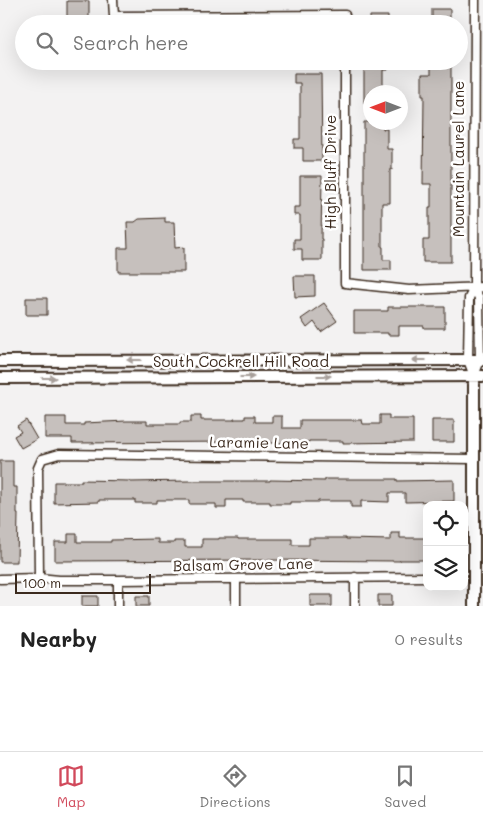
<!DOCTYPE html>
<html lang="en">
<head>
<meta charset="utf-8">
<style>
	body { margin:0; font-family:Mali,sans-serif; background:#f6f6f6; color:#222 }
	.controls { position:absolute; right:15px; bottom:15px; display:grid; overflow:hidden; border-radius:10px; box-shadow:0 5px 20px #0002 }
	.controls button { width:45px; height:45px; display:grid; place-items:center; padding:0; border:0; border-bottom:1px solid #e0e0e0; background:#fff; color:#222; font:25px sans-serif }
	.compass { position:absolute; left:363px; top:85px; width:45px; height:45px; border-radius:50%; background:#fff; box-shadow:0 5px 20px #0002; rotate:270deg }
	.scale { position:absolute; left:15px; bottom:12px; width:136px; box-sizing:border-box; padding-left:5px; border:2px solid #3b2a1e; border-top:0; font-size:14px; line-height:18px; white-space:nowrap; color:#3b2a1e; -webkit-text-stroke:4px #fff; paint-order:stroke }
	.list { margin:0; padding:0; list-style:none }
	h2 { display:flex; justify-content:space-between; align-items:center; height:65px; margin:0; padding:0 20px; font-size:21px }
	h2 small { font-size:16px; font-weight:400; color:#767676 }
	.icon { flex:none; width:28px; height:28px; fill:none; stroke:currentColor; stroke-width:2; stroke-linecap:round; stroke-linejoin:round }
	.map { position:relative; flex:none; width:483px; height:606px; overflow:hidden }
	.search { position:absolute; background:#fff; box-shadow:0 5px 20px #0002; left:15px; right:15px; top:15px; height:55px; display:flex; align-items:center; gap:12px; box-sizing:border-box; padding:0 18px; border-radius:28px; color:#767676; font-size:19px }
	.sheet { height:145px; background:#fff }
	nav { display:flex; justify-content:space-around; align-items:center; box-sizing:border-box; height:70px; border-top:1px solid #e0e0e0; background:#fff; font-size:14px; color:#767676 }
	nav a { display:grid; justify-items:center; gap:2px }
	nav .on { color:#d1495b }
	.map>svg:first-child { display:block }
	.building { fill:#c6c0bd; stroke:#3b2a1e }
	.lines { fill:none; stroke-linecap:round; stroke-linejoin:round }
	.street-casing { stroke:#3b2a1e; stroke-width:11 }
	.secondary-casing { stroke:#3b2a1e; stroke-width:14 }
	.street { stroke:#fff; stroke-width:8 }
	.secondary { stroke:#fff; stroke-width:10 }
	.oneway { fill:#a79f9a }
	.labels { text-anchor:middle; stroke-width:5; stroke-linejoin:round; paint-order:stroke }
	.street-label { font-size:15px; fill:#3b2a1e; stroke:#fff }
</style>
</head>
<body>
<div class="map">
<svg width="483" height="606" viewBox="0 0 483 606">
	<rect width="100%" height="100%" fill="#f3f2f2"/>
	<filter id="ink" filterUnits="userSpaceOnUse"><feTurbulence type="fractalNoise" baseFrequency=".02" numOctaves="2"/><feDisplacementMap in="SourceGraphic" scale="10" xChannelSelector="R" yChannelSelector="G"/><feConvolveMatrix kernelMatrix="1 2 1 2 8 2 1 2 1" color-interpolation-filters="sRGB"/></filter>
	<g filter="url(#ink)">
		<!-- building -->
		<path class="building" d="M67 1H89V22H67Z
			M432 9H450V24H432Z
			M370 16H388V24H370Z
			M364 61 388 62V70H383V92H370V103H364Z
			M431 61H451V262H423V240H429V207H431V184H423L424 96H422V74H431Z
			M294 74H321L322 161H303V148H294V139H300V83H294Z
			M364 122H383V129H387V149H392V170H390V203H382V247H383V260H391V270H364Z
			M300 176H322L321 239H322V260H302V249H294V239H300V215H294V207H300Z
			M165 218V222H174L175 248 184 247V272H118V248H128L127 222H135L139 219Z
			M294 276H315V296L295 297Z
			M26 298H47V315H26Z
			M324 303 337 321 321 332 314 322 307 328 301 319Z
			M388 307H445V328H424V326H399V335H388V333H354V311H388Z
			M380 415H389V419H413V442L343 443V441H309V442H282V443H234V442L72 443V438H45V417H66V425H84V423L126 421H147V424H180V422H191V416H201V420H234V419H245V416H255V422H272V416H282V428H300V420H362L363 424H380Z
			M26 420 37 439 21 448 14 436 21 432 17 426Z
			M432 420H454V442H432Z
			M0 461H13V487H17V514H18L17 562H0Z
			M325 479H397V481L454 480V501L405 502V493H389V502L361 501V507H351V501H318V502H290V504H270V502H243V500H226V508H216V504H189V500H157V503H135V500H99V502L54 503V482H81V480L130 481V482L189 481H270V480L325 481Z
			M391 533H400V538H427V560H400V561L265 560 55 561V542H68V534H77V542H111V540L158 539V543H174V541H185V547H202V539H219V538H238V539H292V545H309V538H346V539L391 540Z
			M310 595H332V606H310Z
			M378 595H392V606H378Z
			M82 596H98V606H82Z
			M136 596H149V606H136Z"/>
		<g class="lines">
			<!-- street casing -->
			<g class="street-casing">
				<path id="street" d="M113 0 114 16 345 15V24
					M345 61V283L409 290 483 287
					M474 376 480 360 479 298 474 288 475 0
					M474 376 468 360 469 298 474 288
					M355 577V606
					M39 578 38 468 42 459 59 454 473 459
					M0 579 39 578 59 580H118L427 577
					M118 606V580
					M236 606V579"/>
			</g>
			<!-- secondary casing -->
			<g class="secondary-casing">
				<path id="secondary" d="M0 361 483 360
					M474 376V606
					M0 378 483 376"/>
			</g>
			<!-- street -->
			<use href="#street" class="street"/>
			<!-- secondary -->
			<use href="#secondary" class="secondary"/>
		</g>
		<!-- one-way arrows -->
		<defs><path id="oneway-solid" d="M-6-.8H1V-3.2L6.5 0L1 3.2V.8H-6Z" transform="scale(1.25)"/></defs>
		<g class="oneway">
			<use href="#oneway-solid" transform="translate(134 360) rotate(180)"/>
			<use href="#oneway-solid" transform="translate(419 360) rotate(180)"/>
			<use href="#oneway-solid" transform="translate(324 376)"/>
			<use href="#oneway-solid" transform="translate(247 377)"/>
			<use href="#oneway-solid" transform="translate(49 378)"/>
		</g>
	</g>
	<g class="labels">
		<!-- street labels -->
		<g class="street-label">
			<text transform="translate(459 159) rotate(-90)" y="5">Mountain Laurel Lane</text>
			<text transform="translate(331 172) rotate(-90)" y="5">High Bluff Drive</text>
			<text x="241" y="367">South Cockrell Hill Road</text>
			<text transform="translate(259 443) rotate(1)" y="5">Laramie Lane</text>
			<text transform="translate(243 565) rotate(-1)" y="5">Balsam Grove Lane</text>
		</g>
	</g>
</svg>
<div class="controls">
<button><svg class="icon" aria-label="locate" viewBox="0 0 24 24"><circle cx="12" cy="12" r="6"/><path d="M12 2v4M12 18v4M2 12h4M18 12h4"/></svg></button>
<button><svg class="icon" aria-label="layers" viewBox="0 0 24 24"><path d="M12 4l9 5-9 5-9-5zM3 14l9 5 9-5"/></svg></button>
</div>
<svg class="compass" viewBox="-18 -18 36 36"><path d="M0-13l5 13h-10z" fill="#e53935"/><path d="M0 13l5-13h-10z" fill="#767676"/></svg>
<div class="scale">100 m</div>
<div class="search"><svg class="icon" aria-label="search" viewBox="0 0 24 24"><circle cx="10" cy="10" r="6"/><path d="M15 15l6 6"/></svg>Search here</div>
</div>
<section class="sheet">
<h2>Nearby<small>0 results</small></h2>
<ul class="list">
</ul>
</section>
<nav>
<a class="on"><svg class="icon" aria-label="map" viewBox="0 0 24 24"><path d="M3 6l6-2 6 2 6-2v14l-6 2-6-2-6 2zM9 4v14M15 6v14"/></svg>Map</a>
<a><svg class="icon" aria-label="directions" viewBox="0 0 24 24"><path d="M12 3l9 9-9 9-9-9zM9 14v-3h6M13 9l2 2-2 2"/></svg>Directions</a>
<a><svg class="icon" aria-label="saved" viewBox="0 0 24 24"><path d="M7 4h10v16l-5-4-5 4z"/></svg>Saved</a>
</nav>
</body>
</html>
